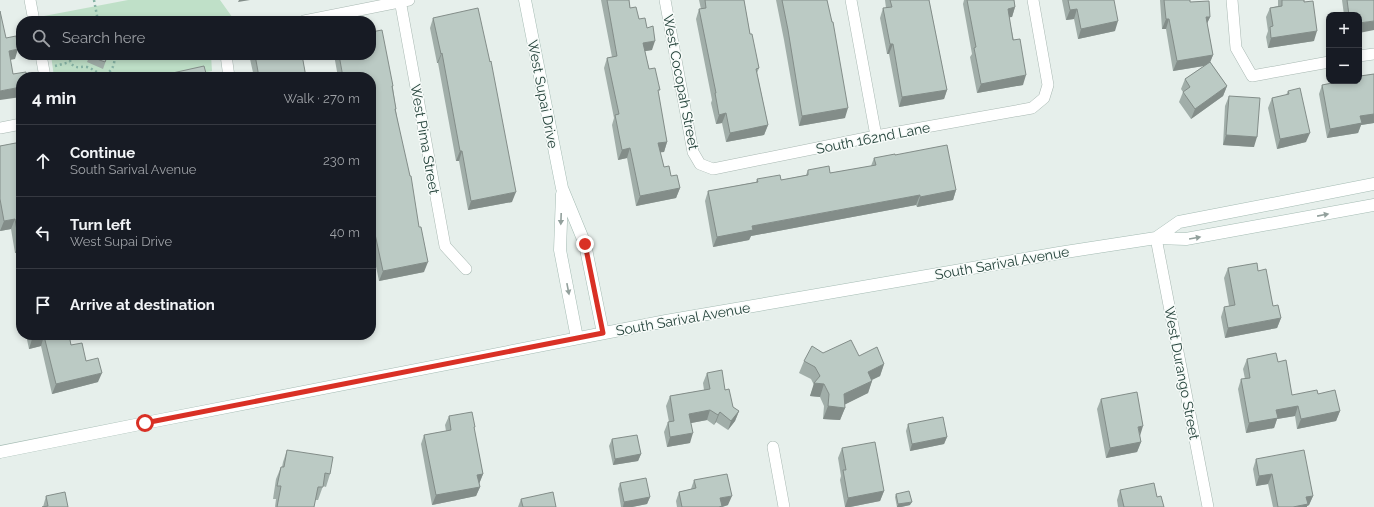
<!DOCTYPE html>
<html lang="en">
<head>
<meta charset="utf-8">
<style>
	body { margin:0; font-family:Raleway,sans-serif; background:#242831; color:#f1f3f6 }
	.controls { position:absolute; right:12px; top:12px; display:grid; overflow:hidden; border-radius:8px; box-shadow:0 2px 6px #0003 }
	.controls button { width:36px; height:36px; display:grid; place-items:center; padding:0; border:0; border-bottom:1px solid #363941; background:#171b24; color:#f1f3f6; font:20px sans-serif }
	.stop { position:absolute; width:12px; height:12px; margin:-9px; border:3px solid #d93025; border-radius:50%; background:#fff }
	.stop.end { background:#d93025; border-color:#fff; box-shadow:0 1px 4px #0008 }
	.list { margin:0; padding:0; list-style:none }
	h2 { display:flex; justify-content:space-between; align-items:center; height:52px; margin:0; padding:0 16px; font-size:17px }
	h2 small { font-size:13px; font-weight:400; color:#9ea1a6 }
	.list li { display:grid; grid-template-columns:26px 1fr auto; gap:12px; align-items:center; box-sizing:border-box; height:72px; padding:0 16px; border-top:1px solid #363941 }
	.list b { display:block; font-size:15px; white-space:nowrap }
	.list p { margin:0; font-size:13px; white-space:nowrap; color:#9ea1a6 }
	.list em { font-size:13px; font-style:normal; color:#9ea1a6 }
	.icon { flex:none; width:22px; height:22px; fill:none; stroke:currentColor; stroke-width:2; stroke-linecap:round; stroke-linejoin:round }
	.map { position:relative; flex:none; width:1374px; height:507px; overflow:hidden }
	.search { position:absolute; background:#171b24; box-shadow:0 2px 6px #0003; left:16px; top:16px; width:360px; height:44px; display:flex; align-items:center; gap:10px; box-sizing:border-box; padding:0 14px; border-radius:16px; color:#9ea1a6; font-size:15px }
	.panel { position:absolute; background:#171b24; box-shadow:0 2px 6px #0003; left:16px; top:72px; width:360px; height:268px; border-radius:16px }
	.map>svg:first-child { display:block }
	.green { fill:#bfe0c8 }
	.lines { fill:none; stroke-linecap:round; stroke-linejoin:round }
	.street-casing { stroke:#a8b8b2; stroke-width:12 }
	.secondary-casing { stroke:#a4bbb3; stroke-width:13 }
	.path { stroke:#86b3a5; stroke-width:2.5; stroke-dasharray:2 3; stroke-linecap:butt }
	.street { stroke:#fff; stroke-width:11 }
	.secondary { stroke:#fff; stroke-width:12 }
	.wall { fill:#a1aea9 }
	.shaded-wall { fill:#838d89 }
	.building { fill:#bbcac4; stroke:#838d89 }
	.oneway { fill:#92a09c }
	.route { stroke:#d93025; stroke-width:5 }
	.labels { text-anchor:middle; stroke-width:3; stroke-linejoin:round; paint-order:stroke }
	.street-label { font-size:14px; fill:#24423a; stroke:#f7fbf9 }
</style>
</head>
<body>
<div class="map">
<svg width="1374" height="507" viewBox="0 0 1374 507">
	<rect width="100%" height="100%" fill="#e6efeb"/>
	<!-- green -->
	<path class="green" d="M128 0H220L235 21H45L44 16Z
		M51 55H211L212 71 181 77H54Z"/>
	<g class="lines">
		<!-- street casing -->
		<g class="street-casing">
			<path id="street" d="M30 0 34 21
				M400 0 445 246 466 269
				M665 0 693 152 700 164 713 169 876 136 1032 108 1044 98 1048 85 1033 0
				M851 0 876 136
				M1232 0 1236 48 1252 76 1329 62
				M304 21 409 0
				M41 55 45 77
				M226 55 229 77
				M1359 56 1374 54
				M0 128 21 124
				M1156 238 1208 507
				M773 447 784 507"/>
		</g>
		<!-- secondary casing -->
		<g class="secondary-casing">
			<path id="secondary" d="M525 0 562 188 585 244 603 333
				M562 194 560 250 577 338
				M1156 238 1179 222 1374 184
				M0 452 145 423 666 321 1059 253 1156 238 1186 239 1374 205"/>
		</g>
		<!-- path -->
		<path class="path" d="M94 0 98 21
			M71 55 70 62C76 70 79 66 87 67 92 68 95 72 99 73 111 77 116 64 114 55
			M55 66 70 62"/>
		<!-- street -->
		<use href="#street" class="street"/>
		<!-- secondary -->
		<use href="#secondary" class="secondary"/>
	</g>
	<!-- wall -->
	<path class="wall" d="M601 0H629L630 8 639 19 652 50 645 51 649 69 658 94 667 142 664 152H660L664 167 680 188 676 198 636 206 627 158 618 160 612 125 614 118 604 68 607 58 612 57Z
		M699 0H744L750 34 759 68 757 73 768 125 764 135 726 142 722 123 716 124 711 103 712 100 696 19 699 9H701Z
		M776 0H827L845 118 799 126 784 40Z
		M885 0H929L947 90 944 99 899 107 889 54H887L880 18 883 8H886Z
		M964 0H1014L1015 7 1012 17H1009L1023 85 977 93 970 57 972 54 963 4Z
		M1062 0H1114L1115 31 1078 39 1074 19 1066 20Z
		M1160 0H1190V2L1210 17 1207 23 1213 55 1210 62 1227 86 1223 96 1191 119 1179 102 1183 92 1181 89 1185 79 1204 66 1173 71 1166 29H1162Z
		M1278 0H1304L1314 41 1268 48 1266 37 1268 31 1266 17 1270 8 1278 6Z
		M1342 0H1374L1359 15H1344Z
		M433 18 512 202 468 210 459 161H456L438 63H437L430 28Z
		M90 55H108L103 69 87 62Z
		M252 55H302L306 77H254L250 59Z
		M334 55H371L393 86V88L396 109V111L424 272 379 281 371 242V77H338Z
		M1374 74V123L1361 125 1358 133 1327 138 1319 94 1322 85 1359 78 1360 76Z
		M1288 91 1306 142 1277 149 1268 108 1272 98 1286 95Z
		M1229 96 1254 147 1223 145 1225 106Z
		M21 142V257L20 252 15 253 11 229 0 231V146Z
		M895 155 956 190 953 200 917 207 916 205 751 236 749 240 713 247 705 201 708 191 756 182 757 179 781 180 806 175 808 170 830 173 871 166 874 158Z
		M1228 268 1258 271 1273 306 1281 318 1277 328 1225 338 1221 317 1224 307 1229 306 1224 278Z
		M26 335H69L71 345 86 361 98 382 52 394 41 346 29 349Z
		M823 353 859 356 884 364 880 376 872 380V381L868 393 845 404V408L840 420 823 419 824 406 820 397 810 396 814 385 811 379 799 373 804 361Z
		M1247 359 1278 362 1292 395 1318 394 1340 411 1336 421 1297 429 1295 416 1277 419 1274 428 1246 433 1238 389 1241 379H1245L1243 369Z
		M707 373 725 390 733 407 739 411 735 421 728 430 716 422 714 425 707 420 691 423 690 443 667 447 664 432 668 422H669L666 406 670 396 704 390 703 383Z
		M1101 399 1140 436 1141 442 1137 452 1106 458 1097 409Z
		M449 416 474 429 483 474 479 484 480 487 476 496 432 505 421 444 424 435 446 431 445 425Z
		M908 424 947 437 944 444 910 451 906 431Z
		M612 439 641 454 638 461 613 465 609 446Z
		M842 448 884 491 880 501 850 507H845L840 480 841 476 838 458Z
		M287 450 330 474 326 487 323 486 318 500H315L314 507H275L276 499H273L276 479 281 467H282L283 462Z
		M1256 459 1313 496 1309 505 1307 506V507H1273L1268 484 1256 486 1253 469Z
		M694 480 728 505 722 507H677L676 501 679 492 691 489Z
		M620 483 650 497 647 504 632 507H621L618 489Z
		M1120 490 1157 497 1164 507H1118L1117 500Z
		M896 494 910 505 901 507H897L895 497Z
		M46 496 68 507H43Z
		M521 499 556 507H518Z"/>
	<!-- shaded-wall -->
	<path class="shaded-wall" d="M239 0H250L238 2Z
		M1015 7 1012 17 1004 18 1008 9Z
		M1077 9 1074 19 1066 20 1070 10Z
		M1206 17H1210L1206 26Z
		M1166 19H1169L1166 29H1162Z
		M1118 21 1115 31 1078 39 1081 29Z
		M1374 21V30L1359 33V23Z
		M1317 31 1314 41 1268 48 1271 38Z
		M655 41 652 50 640 52 643 43Z
		M890 44H893L889 54H887Z
		M18 49 15 59 5 61 9 51Z
		M442 53 438 63H437L441 54Z
		M1213 55 1209 65 1173 71 1177 61Z
		M1026 75 1023 85 977 93 981 84Z
		M1227 86 1223 96 1191 119 1195 109Z
		M21 87V97L0 100V91Z
		M947 90 944 99 899 107 902 97Z
		M848 108 845 118 799 126 802 116Z
		M726 113 722 123 716 124 719 115Z
		M1374 114V123L1361 125 1358 133 1327 138 1330 129 1360 116Z
		M768 125 764 135 726 142 730 133Z
		M1310 133 1306 142 1277 149 1280 139Z
		M1226 135 1257 137 1254 147 1223 145Z
		M667 142 664 152 655 153 658 143Z
		M630 148 627 158 618 160 622 150Z
		M460 151H462L459 161H456Z
		M680 188 676 198 636 206 640 196Z
		M956 190 953 200 917 207 920 197Z
		M516 192 512 202 468 210 471 201Z
		M920 195 916 205 751 236 749 240 713 247 717 237 752 226Z
		M15 219 11 229 0 231 4 221Z
		M19 243H21V250L20 252 15 253Z
		M428 262 424 272 379 281 383 271Z
		M1281 318 1277 328 1225 338 1228 328Z
		M44 336 41 346 29 349 32 339Z
		M884 364 880 376 863 384 868 372Z
		M102 373 98 382 52 394 56 384Z
		M872 381 868 393 840 407 844 394Z
		M814 383 824 384 820 397 810 396Z
		M828 406 845 408 840 420 823 419Z
		M1298 406 1295 416 1277 419 1274 428 1246 433 1249 423 1276 410Z
		M710 410 707 420 686 424 689 414Z
		M739 411 735 421 728 430 731 421Z
		M1340 411 1336 421 1297 429 1301 419Z
		M720 412 716 422 714 425 718 415Z
		M1143 426 1140 436 1138 427Z
		M693 433 690 443 667 447 670 437Z
		M947 437 944 444 910 451 912 444Z
		M1141 442 1137 452 1106 458 1110 448Z
		M641 454 638 461 613 465 615 459Z
		M483 474 479 484 474 485 477 475Z
		M1272 474 1268 484 1256 486 1259 476Z
		M480 487 476 496 432 505 436 495Z
		M884 491 880 501 850 507H845L848 498Z
		M732 496 728 505 722 507H717L720 498Z
		M1313 496 1309 505 1307 506V507H1293L1306 497Z
		M650 497 647 504 632 507H623L624 502Z
		M912 502 910 505 901 507H897L898 504Z"/>
	<!-- building -->
	<path class="building" d="M607 0H629L630 8 636 7 639 19 645 18 647 28 653 26 655 41 643 43 649 69 655 68 660 90H658L667 142 658 143 664 167 669 166 671 176 677 175 680 188 640 196 630 148 622 150 615 115 619 114 607 58 617 56Z
		M705 0H744L750 34H752L759 68 756 69 768 125 730 133 726 113 719 115 715 93H716L699 9 706 8Z
		M782 0H827L832 22H833L848 108 802 116 788 30Z
		M890 0H929L947 90 902 97 893 44H890L883 8 892 7Z
		M967 0H1014L1015 7 1008 9 1013 40 1020 39 1026 75 981 84 974 48 976 47Z
		M1068 0H1114L1118 21 1081 29 1077 9 1070 10Z
		M1164 0H1190V2L1209 1 1210 17H1206L1213 55 1177 61 1169 19H1166Z
		M1282 0H1304V2L1313 1 1317 31 1271 38 1270 27 1273 26 1270 8 1282 6Z
		M1347 0H1374V21L1359 23V15H1349Z
		M478 8 490 62 491 61 516 192 471 201 462 151H460L442 53 441 54 433 18Z
		M0 11 6 38 16 36 18 49 9 51 13 74 26 72 27 77H21V87L0 91Z
		M382 30 393 86H392L396 109H395L410 176H411L419 227H421L428 262 383 271 372 220 371 221V77H343L339 55H371V32Z
		M90 55H108L105 62 89 56Z
		M255 55H302L306 77H259Z
		M1210 62 1227 86 1195 109 1183 92 1190 87 1185 79Z
		M204 66 207 77H159V76Z
		M1374 74V114L1360 116 1362 123 1330 129 1322 85 1342 81H1359V78H1360V76Z
		M1300 88 1310 133 1280 139 1272 98 1289 94 1288 91Z
		M1229 96 1260 98 1257 137 1226 135Z
		M21 142V243H19L15 219 4 221 0 199V146Z
		M947 145 956 190 920 197V195L752 226 753 230 717 237 708 191 758 182 757 179 780 175 781 180 808 175V170L829 166 830 173 876 165 874 158 895 154V155Z
		M1257 263 1258 271 1266 269 1273 306 1278 305 1281 318 1228 328 1224 307 1235 305 1228 268Z
		M31 335H69L71 345 82 343 86 361 98 358 102 373 56 384 44 336 32 339Z
		M851 340 859 356 877 347 884 364 868 372 872 381 844 394 845 408 828 406 829 394 824 384 814 383 820 376 815 367 804 361 812 346 823 353Z
		M1276 353 1278 362 1286 360 1292 395 1317 390 1318 394 1335 390 1340 411 1301 419 1298 406 1276 410 1278 418 1249 423 1241 379 1250 378 1247 359Z
		M722 370 725 390 729 389 733 407 739 411 731 421 720 412 718 415 710 410 689 414 693 433 670 437 668 422 674 421 670 396 710 389 707 373Z
		M1137 392 1143 426 1138 427 1141 442 1110 448 1101 399Z
		M472 412 475 427H474L483 474 477 475 480 487 436 495 424 435 451 430 449 416Z
		M943 417 947 437 912 444 908 424Z
		M637 435 641 454 615 459 612 439Z
		M875 442 884 491 848 498 843 470H846L842 448Z
		M287 450 333 457 330 474 325 473 323 487H318L314 507H277L281 486H277L281 467H284Z
		M1304 450 1313 496 1306 497 1308 504 1293 507H1278L1272 474 1259 476 1256 459Z
		M727 474 732 496 720 498 722 506 719 507H682L679 492 696 488 694 480Z
		M646 478 650 497 624 502 620 483Z
		M1154 483 1157 497 1161 496 1164 507H1124L1120 490Z
		M909 491 912 502 898 504 896 494Z
		M65 492 68 507H42L48 506 46 496Z
		M553 492 556 507H523L521 499Z"/>
	<!-- one-way arrows -->
	<defs><path id="oneway-solid" d="M-6-.8H1V-3.2L6.5 0L1 3.2V.8H-6Z"/></defs>
	<g class="oneway">
		<use href="#oneway-solid" transform="translate(1323 215) rotate(-11)"/>
		<use href="#oneway-solid" transform="translate(561 219) rotate(92)"/>
		<use href="#oneway-solid" transform="translate(1195 238) rotate(-10)"/>
		<use href="#oneway-solid" transform="translate(568 289) rotate(79)"/>
	</g>
	<g class="lines">
		<!-- route -->
		<path class="route" d="M145 423 603 333 585 244"/>
	</g>
	<g class="labels">
		<!-- street labels -->
		<g class="street-label">
			<text transform="translate(681 82) rotate(79)" y="5">West Cocopah Street</text>
			<text transform="translate(543 94) rotate(79)" y="5">West Supai Drive</text>
			<text transform="translate(873 138) rotate(-11)" y="5">South 162nd Lane</text>
			<text transform="translate(425 139) rotate(80)" y="5">West Pima Street</text>
			<text transform="translate(1002 263) rotate(-10)" y="5">South Sarival Avenue</text>
			<text transform="translate(683 319) rotate(-10)" y="5">South Sarival Avenue</text>
			<text transform="translate(1182 373) rotate(79)" y="5">West Durango Street</text>
		</g>
	</g>
</svg>
<div class="controls">
<button>+</button>
<button>−</button>
</div>
<div class="stop" style="left:145px;top:423px"></div>
<div class="stop end" style="left:585px;top:244px"></div>
<div class="search"><svg class="icon" aria-label="search" viewBox="0 0 24 24"><circle cx="10" cy="10" r="6"/><path d="M15 15l6 6"/></svg>Search here</div>
<section class="panel">
<h2>4 min<small>Walk · 270 m</small></h2>
<ul class="list">
<li><svg class="icon" aria-label="ahead" viewBox="0 0 24 24"><path d="M12 20V5M6 11l6-6 6 6"/></svg><div><b>Continue</b><p>South Sarival Avenue</p></div><em>230 m</em></li>
<li><svg class="icon" aria-label="left" viewBox="0 0 24 24"><path d="M17 20v-9H6M10 6l-5 5 5 5"/></svg><div><b>Turn left</b><p>West Supai Drive</p></div><em>40 m</em></li>
<li><svg class="icon" aria-label="arrive" viewBox="0 0 24 24"><path d="M6 21V4h12l-3 4 3 4H6"/></svg><div><b>Arrive at destination</b></div></li>
</ul>
</section>
</div>
</body>
</html>
